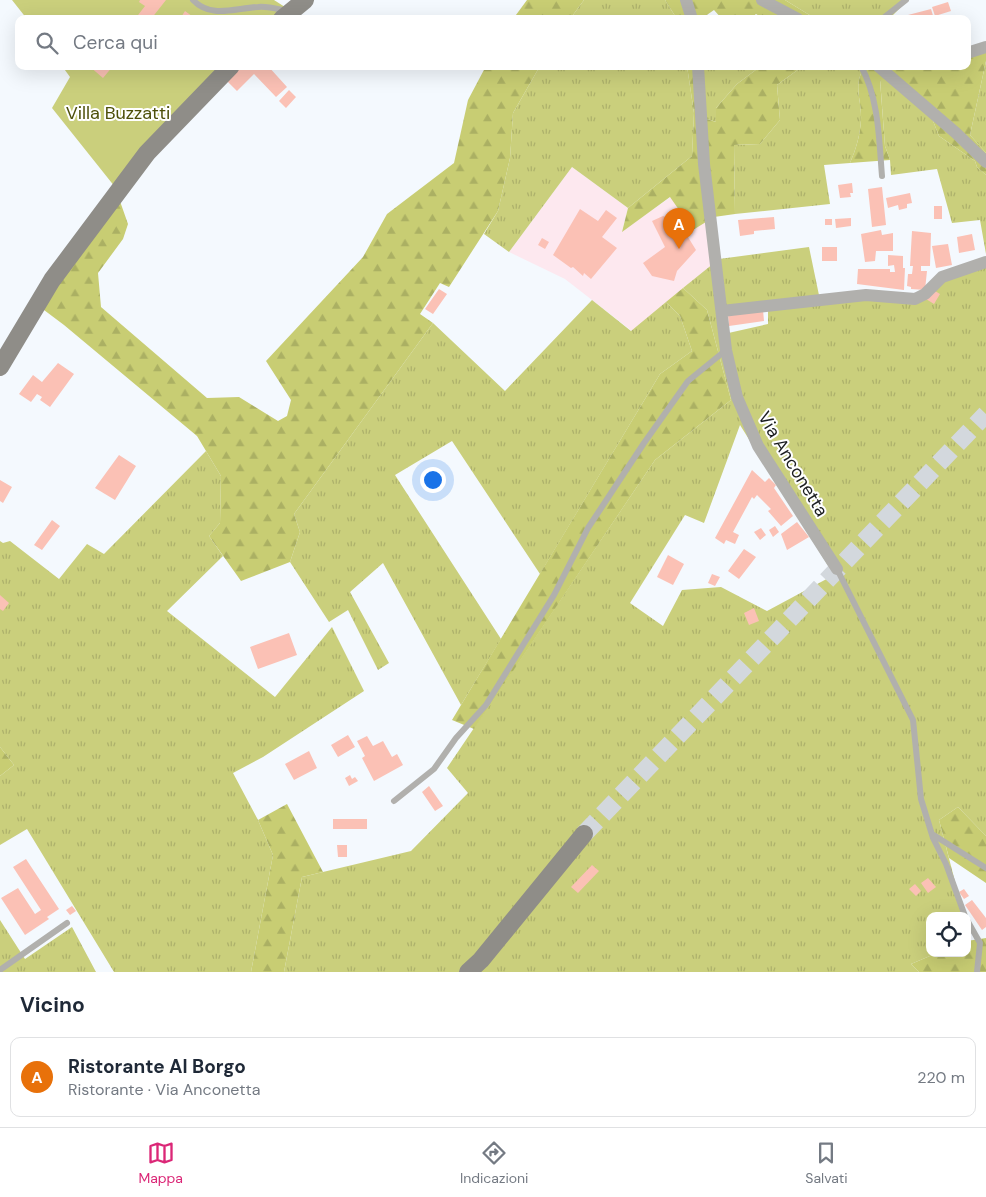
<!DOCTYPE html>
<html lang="it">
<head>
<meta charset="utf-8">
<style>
	body { margin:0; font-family:"DM Sans",sans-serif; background:#f2f2f3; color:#1f2937 }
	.controls { position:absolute; right:15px; bottom:15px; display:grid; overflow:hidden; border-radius:10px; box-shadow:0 5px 20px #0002 }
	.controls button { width:45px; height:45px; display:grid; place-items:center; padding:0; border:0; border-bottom:1px solid #e0e1e3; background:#fff; color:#1f2937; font:25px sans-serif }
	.you { position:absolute; left:432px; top:479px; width:18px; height:18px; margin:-12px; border:4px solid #fff; border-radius:50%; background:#1a73e8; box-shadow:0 0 0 8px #1a73e833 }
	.badge { display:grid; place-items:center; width:32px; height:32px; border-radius:50%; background:#db2777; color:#fff; font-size:16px; font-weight:700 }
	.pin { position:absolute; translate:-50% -41px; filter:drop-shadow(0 1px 2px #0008) }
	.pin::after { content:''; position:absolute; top:26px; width:18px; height:15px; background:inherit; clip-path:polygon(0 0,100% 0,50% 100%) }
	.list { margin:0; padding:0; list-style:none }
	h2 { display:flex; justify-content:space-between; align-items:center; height:65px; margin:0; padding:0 20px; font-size:21px }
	h2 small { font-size:16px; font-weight:400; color:#747a83 }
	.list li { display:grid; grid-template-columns:32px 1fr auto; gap:15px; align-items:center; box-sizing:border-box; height:80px; margin:0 10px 10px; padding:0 10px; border:1px solid #e0e1e3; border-radius:10px }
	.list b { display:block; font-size:19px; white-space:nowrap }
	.list p { margin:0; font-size:16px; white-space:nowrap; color:#747a83 }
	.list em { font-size:16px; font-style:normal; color:#747a83 }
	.icon { flex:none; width:28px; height:28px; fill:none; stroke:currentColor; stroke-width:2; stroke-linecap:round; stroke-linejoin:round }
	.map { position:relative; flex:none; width:986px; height:972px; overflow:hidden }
	.search { position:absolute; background:#fff; box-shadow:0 5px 20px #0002; left:15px; right:15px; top:15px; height:55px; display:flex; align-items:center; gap:12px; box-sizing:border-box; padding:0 18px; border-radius:10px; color:#747a83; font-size:19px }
	.sheet { height:155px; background:#fff }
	nav { display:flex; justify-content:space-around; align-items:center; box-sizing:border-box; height:70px; border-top:1px solid #e0e1e3; background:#fff; font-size:14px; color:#747a83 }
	nav a { display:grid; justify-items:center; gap:2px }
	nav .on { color:#db2777 }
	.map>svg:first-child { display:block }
	.commercial { fill:#fde8ef }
	.grass { fill:url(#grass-tufts); fill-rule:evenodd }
	.forest { fill:url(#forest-firs) }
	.garden { fill:#cacf7c }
	.building { fill:#fbc1b5 }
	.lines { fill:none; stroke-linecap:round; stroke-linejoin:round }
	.secondary-tunnel { stroke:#d3d8dd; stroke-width:18; stroke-dasharray:18 9; stroke-linecap:butt }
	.lane { stroke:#b1b0ad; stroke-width:6 }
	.street { stroke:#b1b0ad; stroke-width:12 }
	.secondary { stroke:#8f8d88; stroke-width:18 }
	.labels { text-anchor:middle; stroke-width:4; stroke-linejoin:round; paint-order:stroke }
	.park-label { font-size:18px; fill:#4d4f09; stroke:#fff }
	.street-label { font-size:18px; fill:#1b1d1f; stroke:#fff }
</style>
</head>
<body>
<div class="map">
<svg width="986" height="972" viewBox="0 0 986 972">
	<defs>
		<pattern id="grass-tufts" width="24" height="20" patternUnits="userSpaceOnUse" patternTransform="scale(1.25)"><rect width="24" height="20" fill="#cacf7c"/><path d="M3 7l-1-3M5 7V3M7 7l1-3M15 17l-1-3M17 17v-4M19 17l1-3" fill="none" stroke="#adb16b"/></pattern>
		<pattern id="forest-firs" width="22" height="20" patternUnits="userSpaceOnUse" patternTransform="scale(1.25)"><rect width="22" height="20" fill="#c8cd73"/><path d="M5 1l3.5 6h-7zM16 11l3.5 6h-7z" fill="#abb063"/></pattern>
	</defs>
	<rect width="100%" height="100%" fill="#f4f9fe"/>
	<!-- commercial -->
	<path class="commercial" d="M572 167 628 208 622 231 671 197 714 217 719 259 632 331 565 279 509 252Z"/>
	<!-- grass -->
	<path class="grass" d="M584 0H665L677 19H570Z
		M785 0H908L889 19H816Z
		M986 61V153L970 135Z
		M540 66H687L694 113 692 156 628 208 572 167 509 252 484 234 498 211 510 158 513 113Z
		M697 66H761L737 84 716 108V122L707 119Z
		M803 66H865C852 86 862 99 861 120 860 136 856 149 850 163L824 165 830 204 735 214 734 145 760 144 780 120 777 85Z
		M893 77 926 103 939 136 975 161 977 167 986 175V254L980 220 952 223 937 169 891 175 890 160 885 146 880 79Z
		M809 247 820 300 913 296 986 259V836L958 807 939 820 964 916H930V953H937L911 964 919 972H284L302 877 411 851 468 793 447 768 655 460 731 400 707 310 683 288 719 259ZM768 306V324L724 334 722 310ZM740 425 834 575 767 611 721 587 682 590 663 626 630 603 685 515 704 523Z
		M592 300 631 331 666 302 680 316 692 351 660 374 540 574 452 441 395 475 501 639 461 705 383 563 350 592 389 663 378 670 348 610 329 622 290 562 300 532 294 514 433 323 505 391Z
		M206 451 221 476 220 523 209 536 223 556 167 611 275 697 332 627 364 691 263 757 233 773 258 820 273 855 251 972H114L27 829 0 845V776L14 765 0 747V541L3 543 10 541 59 579 87 544 104 554Z
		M0 920 25 959 72 927 96 972H0Z"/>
	<!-- forest -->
	<path class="forest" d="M527 0H584L570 19H513Z
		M665 0H785L816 19H764L756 14 750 19H722L714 10 701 19H677Z
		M986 47V61L970 135 986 153V175L977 167 975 161 939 136 926 103 893 77 880 80 885 146 890 160 850 163C856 149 860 136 861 120 862 99 852 86 865 66H967V50Z
		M486 66H540L513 113 510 158 498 211 449 287 440 283 420 314 433 323 294 514 300 532 290 562 241 581 209 536 220 523 221 476 197 436 64 325 32 301 115 187 128 224 123 239 98 273 101 307 207 398 239 397 278 421 287 416 291 400 266 361 363 257 387 214 454 163 468 100Z
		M687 66H697L707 119 716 122V108L737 84 761 66H803L777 85 780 120 760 144 734 145 735 214 714 217 693 230 670 197 622 232 628 208 692 156 694 113Z
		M683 288 707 310 731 400 655 460 474 729 452 720 660 374 692 351 680 316 666 302Z
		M0 747 14 765 0 776Z
		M287 804 323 872 302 877 284 972H251L273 855 258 820Z
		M958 807 986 836V883L949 858 939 820Z
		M986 938V972H919L911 964 937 953H967V941Z"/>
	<!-- garden -->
	<path class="garden" d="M12 0H274L288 9 279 19H27Z
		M62 66H230L115 187 52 108 70 77Z"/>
	<!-- building -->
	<path class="building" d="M140 0H166L151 19H135L145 6 139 2Z
		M948 2 951 11 935 16 932 7Z
		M931 9 934 19H909L908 15Z
		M185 11 196 19H180Z
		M89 66H113L103 78Z
		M241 66H268L287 87 276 97 254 74 237 91 226 80Z
		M289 90 296 97 286 108 279 101Z
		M852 183 853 193H850L851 197 840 198 838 185Z
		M882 187 886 225 872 227 868 189Z
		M910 193 912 203 907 204V208L899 210 898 205 888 208 886 198Z
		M934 206H942V219H934Z
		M580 209 598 221 606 210 617 218 602 237 617 248 591 279 584 273 583 276 573 267 571 268 553 255Z
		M663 216 678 221 696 250 677 271 674 281 652 276 643 263 665 247 652 221Z
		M774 217 775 229 754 231V234L740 236 738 220Z
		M851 218V226L836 228 835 219Z
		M825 219H832V225H825Z
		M881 230 882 235 893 233V251H876L875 261 865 262 861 234Z
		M912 231 931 233 930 266H921V271H927L925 290 911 289V287L907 286 908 274H912L913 266H910Z
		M972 234 975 250 959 253 957 237Z
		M542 238 549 242 545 249 538 245Z
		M948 244 952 265 936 268 932 246Z
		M822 247H837V261H822Z
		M888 255 903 256V268H905L904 290 857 284 858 269H890V272H895L894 265 888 266Z
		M439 289 447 294 433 314 425 309Z
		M935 291 940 294 934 304 926 299Z
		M763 310 764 321 729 326 728 315Z
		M58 363 74 374 50 407 40 400 42 397 37 394 31 402 19 394 33 375 42 382Z
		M119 455 136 466 115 500 95 488Z
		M752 470 765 482 769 478 776 485 774 488 793 516 781 526 768 511 771 509 757 495 754 499 752 497 733 532 739 535 735 544 726 540 724 544 715 538Z
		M0 480 12 487 3 503 0 501Z
		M52 520 60 526 42 550 34 545Z
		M797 522 809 537 787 550 781 534Z
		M775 526 779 532 773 537 769 530Z
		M761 528 766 535 760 540 754 532Z
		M744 549 756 557 739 579 728 571Z
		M668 555 684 564 673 585 657 577Z
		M712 574 720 577 715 586 708 583Z
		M0 595 9 603 3 611 0 609Z
		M754 608 759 621 749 625 744 613Z
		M289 633 297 655 258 669 250 647Z
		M348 735 355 747 338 757 331 745Z
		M367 736 373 746 383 741 392 757 397 754 403 765 374 781 362 758 365 756 357 741Z
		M309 751 317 768 294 780 285 764Z
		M350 775 352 779 355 777 358 781 349 786 345 778Z
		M429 786 443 806 435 811 422 792Z
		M333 819H367V829H333Z
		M337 845H347V857H338Z
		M26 859 59 909 47 917 49 919 25 935 1 898 18 888 35 914 41 910 13 867Z
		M592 865 599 871 578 893 571 887Z
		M928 878 936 887 928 893 921 883Z
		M915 884 921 891 916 896 909 889Z
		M964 889 969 896 964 899 959 892Z
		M972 900 986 918V927L982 930 965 905Z
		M72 906 76 911 70 915 66 910Z"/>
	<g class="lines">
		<!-- secondary-tunnel -->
		<path class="secondary-tunnel" d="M584 834 986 414"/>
		<!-- lane -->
		<path class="lane" d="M193 0C211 19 235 8 258 7 268 6 277 9 286 11
			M882 19 906 0
			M861 66C879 99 879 140 882 176
			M837 569 913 720 921 799 933 838 946 864 965 916
			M394 801 434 769 456 738 486 705 554 595 588 528 644 443 688 381 726 350
			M932 834 986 868
			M967 920 980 943 977 972
			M0 970 67 923"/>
		<!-- street -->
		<path class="street" d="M686 0 692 19
			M762 0 798 19
			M967 53 986 47
			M698 66 704 164 726 350 737 397 758 446 837 569
			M878 66 956 133 986 162
			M722 311 866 295 915 299 925 294 942 277 986 262"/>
		<!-- secondary -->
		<path class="secondary" d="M282 19 305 0
			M0 367 52 280 147 153 231 66
			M468 972 481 960 584 834"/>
	</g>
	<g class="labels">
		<!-- park labels -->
		<g class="park-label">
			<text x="118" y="119">Villa Buzzatti</text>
		</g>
		<!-- street labels -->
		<g class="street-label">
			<text transform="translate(793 464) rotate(59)" y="6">Via Anconetta</text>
		</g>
	</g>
</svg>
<div class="controls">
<button><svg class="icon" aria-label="locate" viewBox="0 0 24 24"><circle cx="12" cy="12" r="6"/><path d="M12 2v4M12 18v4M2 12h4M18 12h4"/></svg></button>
</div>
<div class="you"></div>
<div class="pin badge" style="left:679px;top:249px;background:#e8710a">A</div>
<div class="search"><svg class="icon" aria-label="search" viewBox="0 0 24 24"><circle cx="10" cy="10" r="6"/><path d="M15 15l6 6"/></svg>Cerca qui</div>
</div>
<section class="sheet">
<h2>Vicino<small></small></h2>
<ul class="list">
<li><span class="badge" style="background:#e8710a">A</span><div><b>Ristorante Al Borgo</b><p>Ristorante · Via Anconetta</p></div><em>220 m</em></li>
</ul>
</section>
<nav>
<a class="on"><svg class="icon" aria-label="map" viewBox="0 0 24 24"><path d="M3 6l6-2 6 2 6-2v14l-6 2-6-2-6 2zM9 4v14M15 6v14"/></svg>Mappa</a>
<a><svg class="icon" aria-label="directions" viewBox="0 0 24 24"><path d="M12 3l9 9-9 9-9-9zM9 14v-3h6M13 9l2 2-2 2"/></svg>Indicazioni</a>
<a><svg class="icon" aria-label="saved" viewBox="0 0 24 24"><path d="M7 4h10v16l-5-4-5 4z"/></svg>Salvati</a>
</nav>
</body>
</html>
